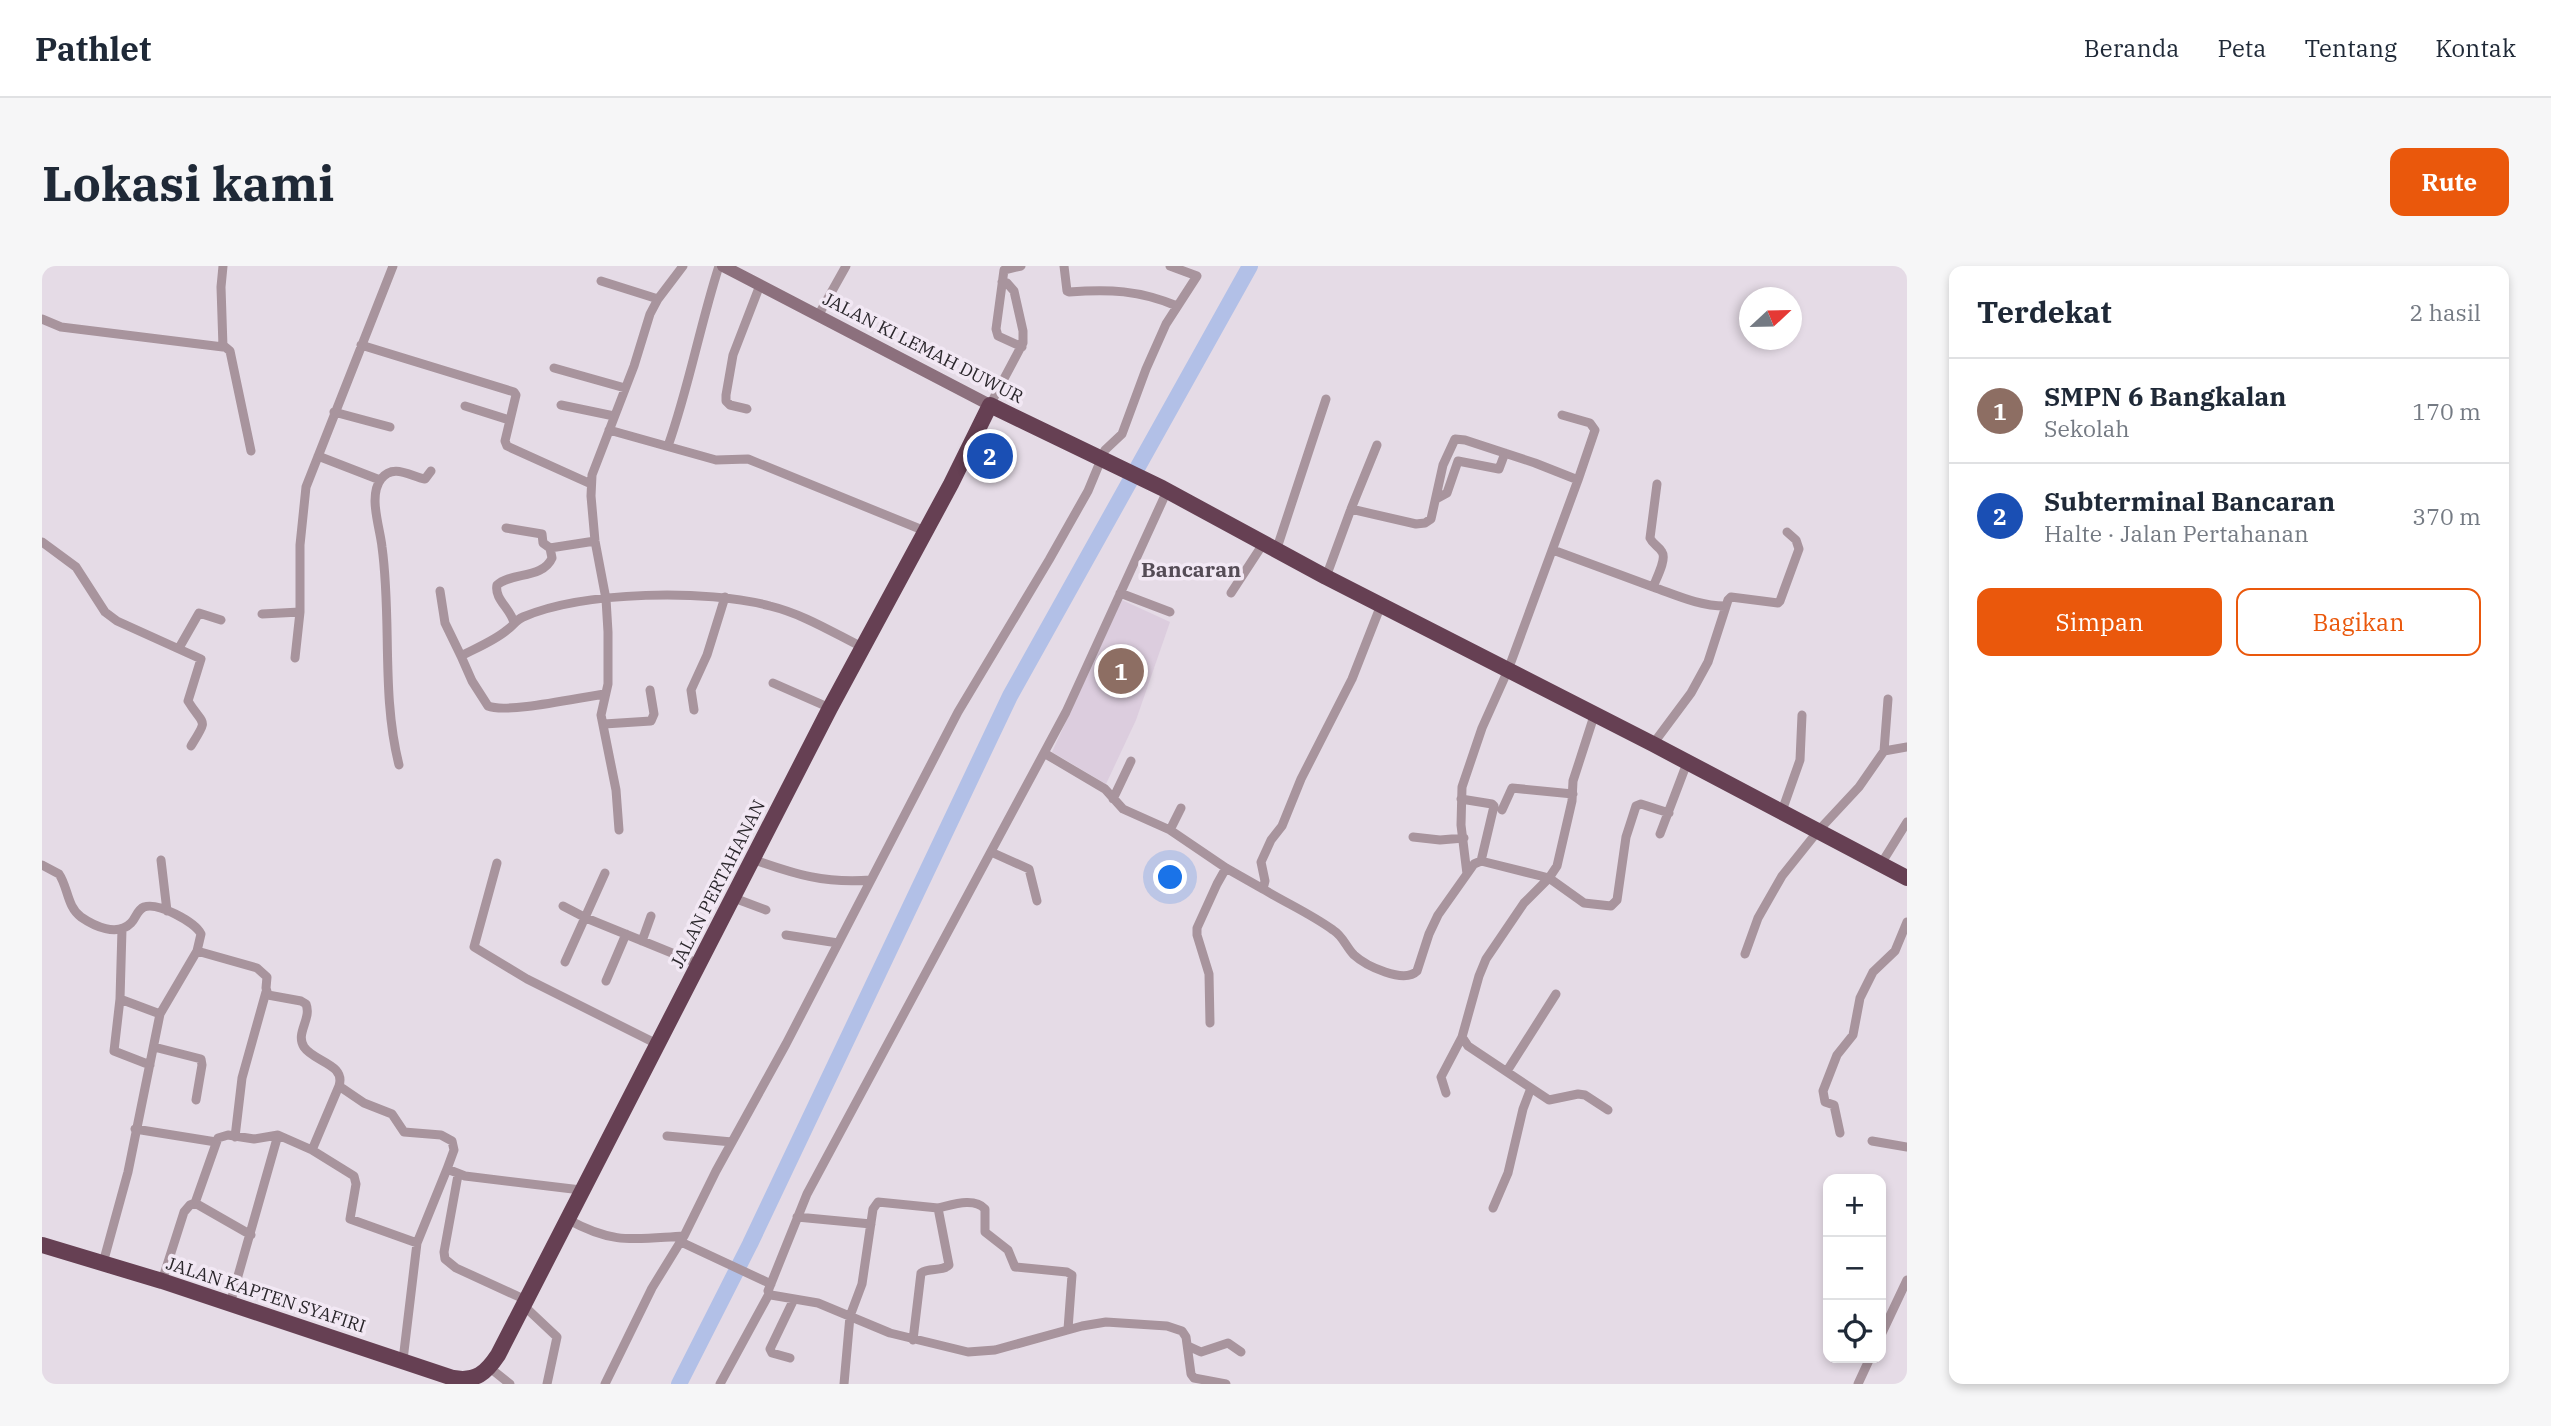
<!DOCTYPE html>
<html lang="id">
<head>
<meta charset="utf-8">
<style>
	body { margin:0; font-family:"IBM Plex Serif",serif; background:#f6f6f7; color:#1f2937 }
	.controls { position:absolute; right:21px; bottom:21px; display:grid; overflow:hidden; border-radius:14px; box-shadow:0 4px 10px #0003 }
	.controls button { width:63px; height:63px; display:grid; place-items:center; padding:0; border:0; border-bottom:2px solid #e0e1e3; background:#fff; color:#1f2937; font:35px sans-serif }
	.compass { position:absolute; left:1697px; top:21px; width:63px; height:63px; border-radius:50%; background:#fff; box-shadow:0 4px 10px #0003; rotate:68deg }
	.you { position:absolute; left:1129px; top:612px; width:24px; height:24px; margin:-18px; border:5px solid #fff; border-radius:50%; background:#1a73e8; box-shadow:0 0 0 10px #1a73e833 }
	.badge { display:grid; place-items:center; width:46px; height:46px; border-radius:50%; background:#ea580c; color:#fff; font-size:23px; font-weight:700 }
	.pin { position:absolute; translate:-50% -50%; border:4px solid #fff; box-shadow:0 2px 7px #0006 }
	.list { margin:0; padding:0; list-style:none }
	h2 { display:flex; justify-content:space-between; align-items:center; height:91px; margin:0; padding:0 28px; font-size:30px }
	h2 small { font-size:23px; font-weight:400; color:#747a83 }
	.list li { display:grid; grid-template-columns:46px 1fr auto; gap:21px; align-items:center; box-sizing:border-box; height:105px; padding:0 28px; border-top:2px solid #e0e1e3 }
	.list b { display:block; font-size:26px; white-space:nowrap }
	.list p { margin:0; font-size:23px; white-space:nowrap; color:#747a83 }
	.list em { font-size:23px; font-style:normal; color:#747a83 }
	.actions { display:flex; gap:14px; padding:21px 28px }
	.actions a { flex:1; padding:16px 0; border:2px solid #ea580c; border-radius:14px; text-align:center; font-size:24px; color:#ea580c }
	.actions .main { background:#ea580c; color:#fff }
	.icon { flex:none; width:38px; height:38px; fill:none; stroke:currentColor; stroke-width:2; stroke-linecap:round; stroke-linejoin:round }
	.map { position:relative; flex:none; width:1865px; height:1118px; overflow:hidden; border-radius:14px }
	header { display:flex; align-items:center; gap:42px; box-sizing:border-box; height:98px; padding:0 35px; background:#fff; border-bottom:2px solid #e0e1e3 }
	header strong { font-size:33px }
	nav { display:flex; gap:38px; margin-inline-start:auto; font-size:24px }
	.intro { display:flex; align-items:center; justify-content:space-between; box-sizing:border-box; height:168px; padding:0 42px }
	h1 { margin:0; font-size:49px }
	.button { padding:18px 32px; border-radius:14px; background:#ea580c; color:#fff; font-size:24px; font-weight:700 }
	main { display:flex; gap:42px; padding:0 42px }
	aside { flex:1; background:#fff; border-radius:14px; box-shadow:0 4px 10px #0003 }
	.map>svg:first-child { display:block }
	.built { fill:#dccdde }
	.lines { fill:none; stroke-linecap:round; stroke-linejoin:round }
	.river { stroke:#b2c0e7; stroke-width:16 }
	.street { stroke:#a8949d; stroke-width:9 }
	.secondary { stroke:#8c707d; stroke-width:12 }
	.highway { stroke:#664053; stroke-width:16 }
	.labels { text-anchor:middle; stroke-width:7; stroke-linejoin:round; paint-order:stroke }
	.street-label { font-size:18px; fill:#2a262b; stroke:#f2e8f4 }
	.quarter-label { font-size:21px; font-weight:bold; fill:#554c56; stroke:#f2e8f4 }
</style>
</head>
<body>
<header>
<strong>Pathlet</strong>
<nav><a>Beranda</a><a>Peta</a><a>Tentang</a><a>Kontak</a></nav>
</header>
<div class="intro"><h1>Lokasi kami</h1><a class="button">Rute</a></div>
<main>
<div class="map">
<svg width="1865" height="1118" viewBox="0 0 1865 1118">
	<rect width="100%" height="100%" fill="#e5dbe6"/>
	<!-- built -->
	<path class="built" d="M1080 334 1128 356 1094 454 1064 518 1010 486Z"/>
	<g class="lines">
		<!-- river -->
		<path class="river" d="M637 1118 708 978 968 430 1208 0"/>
		<!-- street -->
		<path class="street" d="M979 0 962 4 954 63 956 70 980 81
			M1022 0 1025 25 1027 26C1067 23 1097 24 1135 40
			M559 15 616 33
			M776 50 804 0
			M0 53 19 61 181 81 179 21 181 0
			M319 79 472 126 474 129 463 175 465 180 549 218
			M182 80 188 85 209 185
			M512 102 583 122
			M519 139 572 150
			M948 139 981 77V65L972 25 965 17 960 16
			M423 140 467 154
			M705 143 688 139 684 135V129L691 89 718 19
			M292 146 348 161
			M1520 149 1548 157 1553 164 1536 214
			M567 164 674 194 706 193 883 265
			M626 180C647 121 658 59 677 0
			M276 190 338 214
			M1125 225 1024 446 765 928 726 1025 729 1029 776 1037 848 1067 926 1086 953 1084 1040 1060 1064 1056 1125 1060 1140 1065 1144 1071 1149 1108 1152 1112 1184 1118
			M1394 233 1405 227 1416 195 1457 203 1463 187
			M1309 243 1335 179
			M464 262 500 268 501 277 508 282 510 292C501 313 469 306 455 319 452 333 469 343 472 357
			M0 276 34 301 63 346 75 355 159 393 146 435C162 461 167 451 149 480
			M508 282 553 275
			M1511 284 1611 321C1614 313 1625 293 1620 286 1617 280 1611 279 1608 272L1615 218
			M1234 285 1284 133
			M1611 321C1634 329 1657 340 1683 340
			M398 325 403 357 419 390
			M1078 327 1128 346
			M1189 327 1221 278
			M220 348 258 346
			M137 382 157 347 179 354
			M253 392 258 346V279L264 221 351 0
			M731 417 788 442
			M563 428C539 431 465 448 446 440L430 415 419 390C434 382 452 375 465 364 471 360 474 354 481 351 542 325 665 323 728 340 761 348 790 366 820 381
			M652 444 649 424 665 389 683 331
			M1552 450 1531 515 1530 535 1515 600 1507 612 1482 637 1444 693 1437 710 1420 771 1426 780 1507 834 1536 828 1543 829 1566 844
			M562 458 609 455 612 448 608 424
			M1611 478 1649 427 1666 396 1686 334 1689 331 1736 337 1738 335 1757 283 1754 274 1745 266
			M1842 485 1846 433
			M1002 487 1063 523 1081 543 1128 564 1139 542
			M357 499C339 428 350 353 340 281 338 261 326 230 339 213 351 197 368 210 383 213L389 205
			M1071 533 1089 495
			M1419 533 1450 538 1452 540 1439 595
			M1460 544 1470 522 1531 528
			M1740 545 1758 494 1760 449
			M577 564 574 524 559 449 566 418V366L564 333 553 275 549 230 550 209 592 100 608 48 616 33 641 0
			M1128 564 1184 602 1221 623 1223 615 1219 596 1229 574 1240 560 1259 513 1310 413 1339 339
			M1618 568 1645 497
			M1371 571 1398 574 1422 572
			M949 586 987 603 995 635
			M710 593C752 608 784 618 829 614
			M119 594 125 645
			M455 597 432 681 485 713 615 778
			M1839 598 1865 556
			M0 599 17 608C26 621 25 641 39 651 52 660 75 671 89 657 94 652 95 644 102 641 116 636 153 656 159 668L155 685 118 748 86 906 61 997
			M1425 608 1432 598 1439 595 1507 612 1542 637 1569 640 1575 634 1584 571 1594 540 1599 538 1627 547
			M1221 623C1244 637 1269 648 1291 664 1301 670 1304 681 1312 689 1324 700 1362 718 1375 705L1387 668 1396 649 1425 608 1419 559 1420 521 1440 462 1466 404 1536 214 1493 197 1423 174 1413 173 1401 199 1389 253 1383 257 1374 258 1309 243 1284 311
			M692 632 724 644
			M521 640 544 652 657 698
			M80 663 78 733 118 748
			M744 669 796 677
			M600 675 609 650
			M155 685 215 702 225 711 224 722 226 729 259 735 264 738C270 753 253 767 262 781 272 796 304 798 297 820L322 837 350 848 362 866 399 869 410 875 412 884 405 903 423 910 539 924
			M1703 688 1716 652 1740 610 1776 565 1817 521 1842 485 1865 481
			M523 696 563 607
			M564 715 584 668
			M78 733 72 785 108 799
			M1168 757 1167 708 1155 669V662L1175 618 1184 602
			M112 781 159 793 160 799 154 834
			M1465 805 1514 728
			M297 820 270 884 312 910 314 918 308 953 375 977
			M1404 827 1399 811 1420 771
			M93 863 174 876
			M1798 867 1792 839 1783 836 1781 825 1795 789 1811 769 1818 732 1831 706 1853 685 1865 656
			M625 870 690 876
			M193 871 200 812 224 726
			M1830 875 1865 881
			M416 909 402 986 403 993 414 1002 484 1034
			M153 937 209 969
			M896 942C910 939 932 931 943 943V966L966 984 973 1001 1025 1006 1030 1009 1026 1063
			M1451 942 1466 907 1481 843 1489 822
			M755 951 829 958
			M525 953C572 979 591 973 642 970
			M639 976 729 1018
			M120 1015 142 946 148 939 153 937 176 872 186 869 212 873 236 869 270 884
			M188 1038 236 869
			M481 1039 515 1071 505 1118
			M1839 1069 1865 1014
			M1146 1080 1159 1086 1186 1077 1199 1086
			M748 1092 730 1087 728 1083 752 1033
			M361 1094 375 977 405 903
			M448 1102 468 1118
			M563 1118 610 1022 642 970 674 905 744 778 916 446 1007 294 1046 225 1063 184 1080 168 1104 103 1124 58 1155 10 1128 0
			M678 1118 727 1028
			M802 1118 808 1050 820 1018 831 943 836 936 896 942 907 999C900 1006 887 1001 879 1007L871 1074
			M1816 1118 1828 1092"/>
		<!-- secondary -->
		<path class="secondary" d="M681 0 948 139"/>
		<!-- highway -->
		<path class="highway" d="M0 979 120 1015 411 1112C434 1116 444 1107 456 1089L788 442 909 218 948 139 1120 222 1284 311 1611 478 1865 612"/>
	</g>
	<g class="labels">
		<!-- street labels -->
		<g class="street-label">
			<text transform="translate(881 82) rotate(27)" y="6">JALAN KI LEMAH DUWUR</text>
			<text transform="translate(676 618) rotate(-63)" y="6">JALAN PERTAHANAN</text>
			<text transform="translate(224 1029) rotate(18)" y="6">JALAN KAPTEN SYAFIRI</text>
		</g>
		<!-- quarter labels -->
		<g class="quarter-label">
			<text x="1149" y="311">Bancaran</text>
		</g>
	</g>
</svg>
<div class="controls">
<button>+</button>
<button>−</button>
<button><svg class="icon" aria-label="locate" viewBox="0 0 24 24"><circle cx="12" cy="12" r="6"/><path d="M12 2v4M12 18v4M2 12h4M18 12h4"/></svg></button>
</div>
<svg class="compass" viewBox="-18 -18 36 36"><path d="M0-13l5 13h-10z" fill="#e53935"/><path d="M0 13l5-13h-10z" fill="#747a83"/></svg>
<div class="you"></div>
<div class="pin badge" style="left:1079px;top:405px;background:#8d6e63">1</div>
<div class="pin badge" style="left:948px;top:190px;background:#1a4fb4">2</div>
</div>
<aside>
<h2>Terdekat<small>2 hasil</small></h2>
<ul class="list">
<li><span class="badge" style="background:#8d6e63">1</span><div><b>SMPN 6 Bangkalan</b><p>Sekolah</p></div><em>170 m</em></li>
<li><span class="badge" style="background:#1a4fb4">2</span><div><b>Subterminal Bancaran</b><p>Halte · Jalan Pertahanan</p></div><em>370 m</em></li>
</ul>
<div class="actions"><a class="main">Simpan</a><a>Bagikan</a></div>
</aside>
</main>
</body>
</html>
